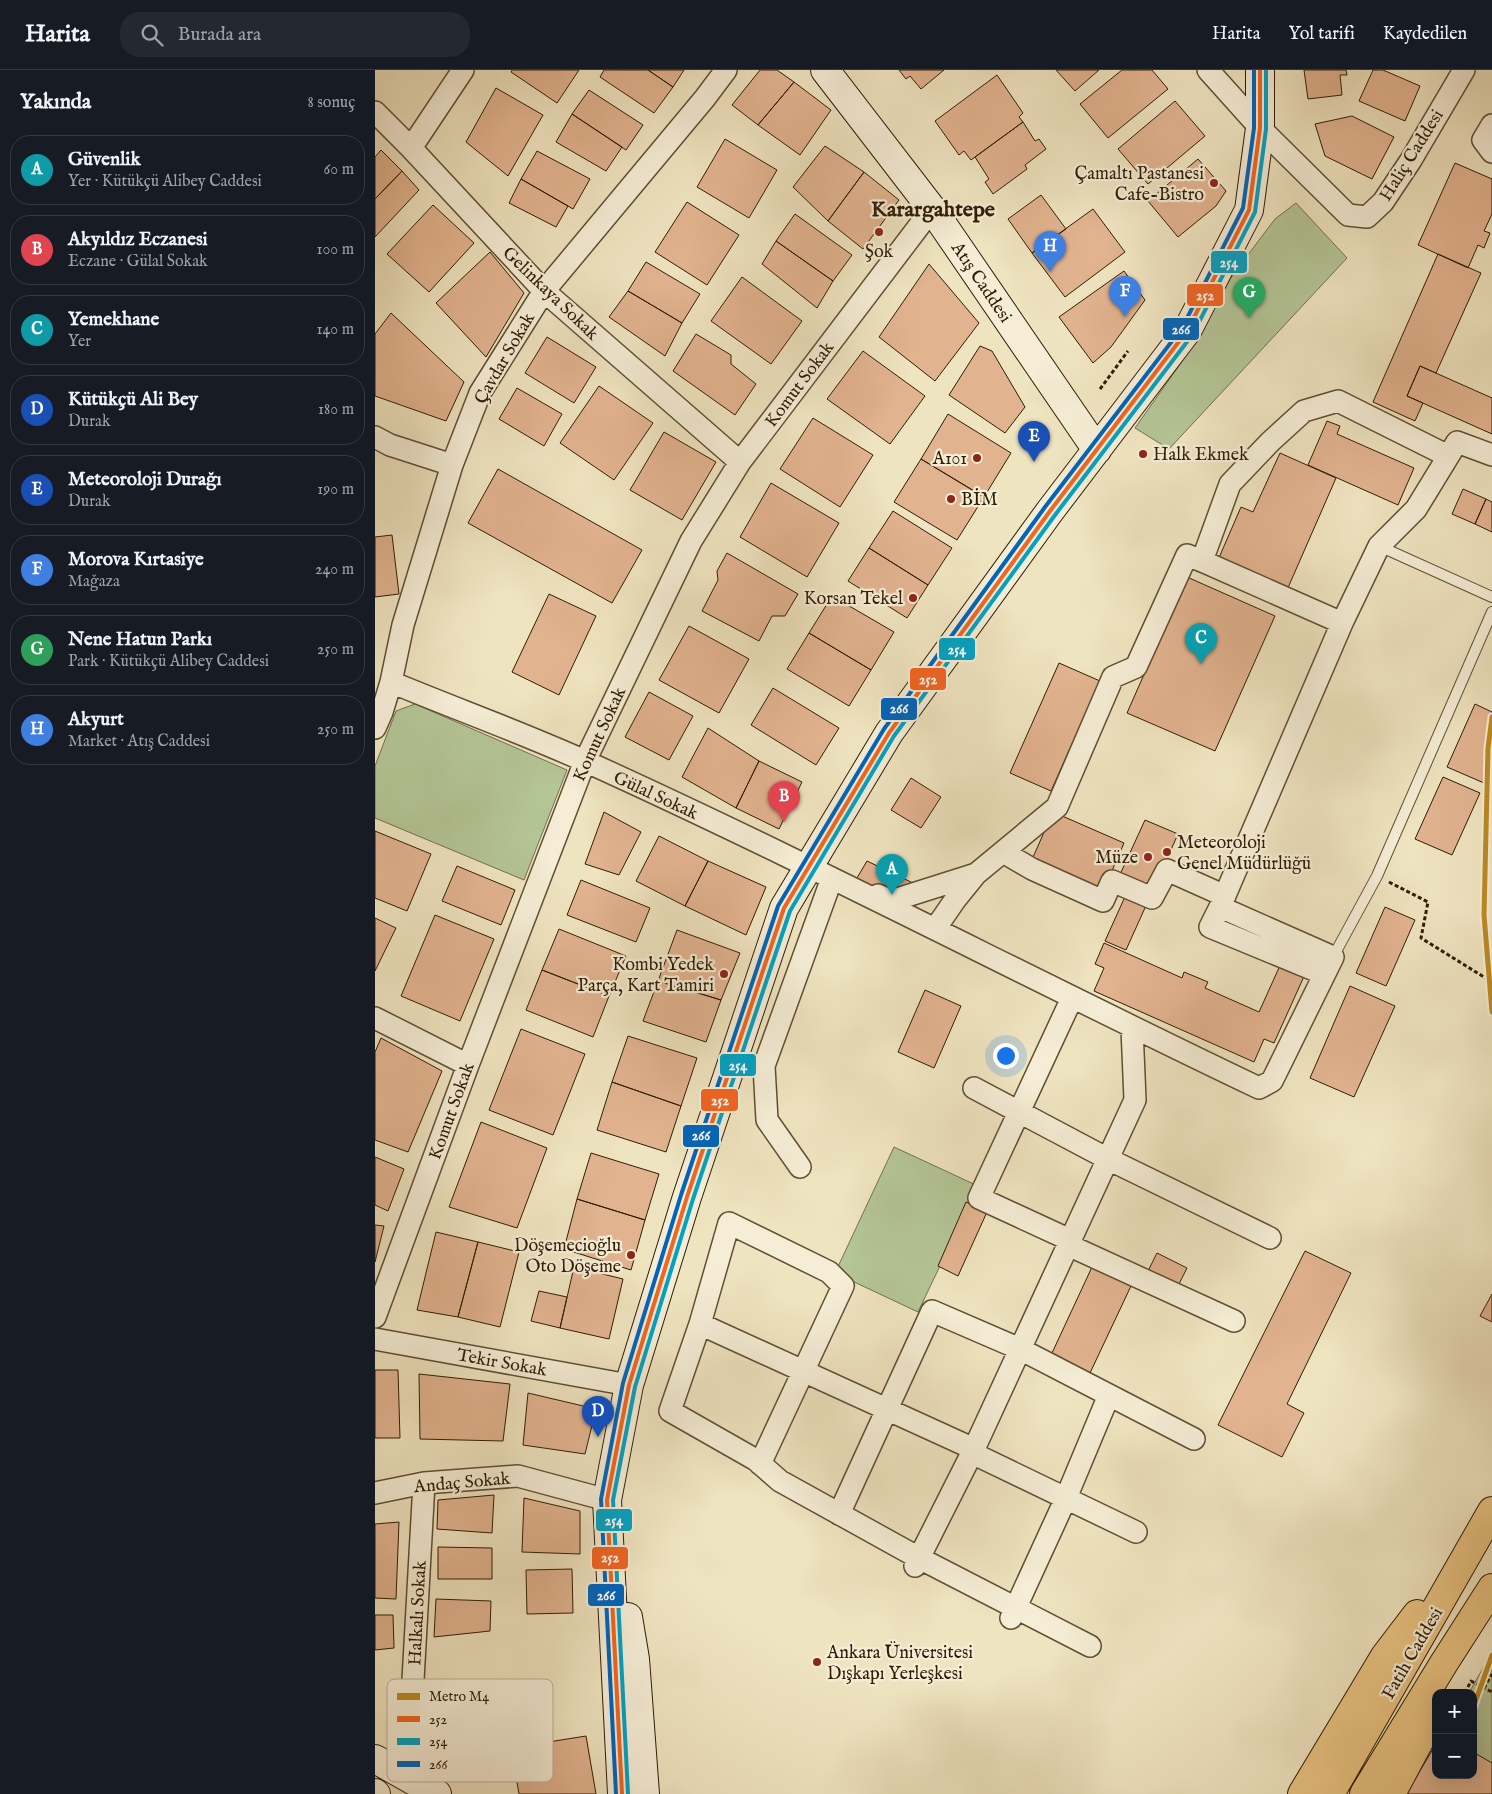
<!DOCTYPE html>
<html lang="tr">
<head>
<meta charset="utf-8">
<style>
	body { margin:0; font-family:"IM FELL English",serif; background:#242831; color:#f1f3f6 }
	.controls { position:absolute; right:15px; bottom:15px; display:grid; overflow:hidden; border-radius:10px; box-shadow:0 5px 20px #0002 }
	.controls button { width:45px; height:45px; display:grid; place-items:center; padding:0; border:0; border-bottom:1px solid #363941; background:#171b24; color:#f1f3f6; font:25px sans-serif }
	.you { position:absolute; left:630px; top:985px; width:18px; height:18px; margin:-12px; border:4px solid #fff; border-radius:50%; background:#1a73e8; box-shadow:0 0 0 8px #1a73e833 }
	.badge { display:grid; place-items:center; width:32px; height:32px; border-radius:50%; background:#0f766e; color:#fff; font-size:16px; font-weight:700 }
	.pin { position:absolute; translate:-50% -41px; filter:drop-shadow(0 1px 2px #0008) }
	.pin::after { content:''; position:absolute; top:26px; width:18px; height:15px; background:inherit; clip-path:polygon(0 0,100% 0,50% 100%) }
	.list { margin:0; padding:0; list-style:none }
	h2 { display:flex; justify-content:space-between; align-items:center; height:65px; margin:0; padding:0 20px; font-size:21px }
	h2 small { font-size:16px; font-weight:400; color:#9ea1a6 }
	.list li { display:grid; grid-template-columns:32px 1fr auto; gap:15px; align-items:center; box-sizing:border-box; height:70px; margin:0 10px 10px; padding:0 10px; border:1px solid #363941; border-radius:20px }
	.list b { display:block; font-size:19px; white-space:nowrap }
	.list p { margin:0; font-size:16px; white-space:nowrap; color:#9ea1a6 }
	.list em { font-size:16px; font-style:normal; color:#9ea1a6 }
	.icon { flex:none; width:28px; height:28px; fill:none; stroke:currentColor; stroke-width:2; stroke-linecap:round; stroke-linejoin:round }
	.map { position:relative; flex:none; width:1117px; height:1724px; overflow:hidden }
	header { display:flex; align-items:center; gap:30px; box-sizing:border-box; height:70px; padding:0 25px; background:#171b24; border-bottom:1px solid #363941 }
	header strong { font-size:24px }
	nav { display:flex; gap:28px; margin-inline-start:auto; font-size:18px }
	.search { width:350px; height:45px; background:#242831; display:flex; align-items:center; gap:12px; box-sizing:border-box; padding:0 18px; border-radius:20px; color:#9ea1a6; font-size:19px }
	main { display:flex }
	aside { flex:1; background:#171b24 }
	.map>svg:first-child { display:block }
	.green { fill:#b4c596; stroke:#72714c }
	.building { fill:#e1b38f; stroke:#2f1d03 }
	.lines { fill:none; stroke-linecap:round; stroke-linejoin:round }
	.lane-casing { stroke:#5f4f32; stroke-width:12 }
	.street-casing { stroke:#5f4f32; stroke-width:24 }
	.secondary-casing { stroke:#2f1d03; stroke-width:30 }
	.primary-casing { stroke:#2f1d03; stroke-width:30 }
	.path { stroke:#2f1d03; stroke-width:3; stroke-dasharray:4 2.5; stroke-linecap:butt }
	.lane { stroke:#f5edd6; stroke-width:10 }
	.street { stroke:#f5edd6; stroke-width:21 }
	.secondary { stroke:#f5edd6; stroke-width:28 }
	.primary { stroke:#e8c280; stroke-width:28 }
	.bus-1-casing { stroke:#f5edd6; stroke-width:8 }
	.bus-2-casing { stroke:#f5edd6; stroke-width:8 }
	.bus-3-casing { stroke:#f5edd6; stroke-width:8 }
	.bus-1 { stroke:#f26522; stroke-width:4 }
	.bus-2 { stroke:#02a2c4; stroke-width:4 }
	.bus-3 { stroke:#0065bd; stroke-width:4 }
	.metro-1-casing { stroke:#f5edd6; stroke-width:9 }
	.metro-1 { stroke:#be8a23; stroke-width:5 }
	.poi-dot { fill:#8f2418; stroke:#f5edd6; stroke-width:2 }
	.labels { text-anchor:middle; stroke-width:4.5; stroke-linejoin:round; paint-order:stroke }
	.street-label { font-size:18px; fill:#2f1d03; stroke:#f5edd6 }
	.poi-label { font-size:18px; fill:#2f1d03; stroke:#f5edd6; text-anchor:end }
	.district-label { font-size:22px; font-weight:bold; fill:#2f1d03; stroke:#f5edd6 }
	.key { fill:#f5edd6; stroke:#baaf97; stroke-width:1 }
	.key-label { font-size:14px; fill:#2f1d03 }
	.line-badge { stroke:#f5edd6; stroke-width:2 }
	.badge-label { font-size:14px; text-anchor:middle; font-weight:bold; fill:#fff }
</style>
</head>
<body>
<header>
<strong>Harita</strong>
<div class="search"><svg class="icon" aria-label="search" viewBox="0 0 24 24"><circle cx="10" cy="10" r="6"/><path d="M15 15l6 6"/></svg>Burada ara</div>
<nav><a>Harita</a><a>Yol tarifi</a><a>Kaydedilen</a></nav>
</header>
<main>
<aside>
<h2>Yakında<small>8 sonuç</small></h2>
<ul class="list">
<li><span class="badge" style="background:#0f9aa8">A</span><div><b>Güvenlik</b><p>Yer · Kütükçü Alibey Caddesi</p></div><em>60 m</em></li>
<li><span class="badge" style="background:#e0444e">B</span><div><b>Akyıldız Eczanesi</b><p>Eczane · Gülal Sokak</p></div><em>100 m</em></li>
<li><span class="badge" style="background:#0f9aa8">C</span><div><b>Yemekhane</b><p>Yer</p></div><em>140 m</em></li>
<li><span class="badge" style="background:#1a4fb4">D</span><div><b>Kütükçü Ali Bey</b><p>Durak</p></div><em>180 m</em></li>
<li><span class="badge" style="background:#1a4fb4">E</span><div><b>Meteoroloji Durağı</b><p>Durak</p></div><em>190 m</em></li>
<li><span class="badge" style="background:#3f7fe0">F</span><div><b>Morova Kırtasiye</b><p>Mağaza</p></div><em>240 m</em></li>
<li><span class="badge" style="background:#2e9e5b">G</span><div><b>Nene Hatun Parkı</b><p>Park · Kütükçü Alibey Caddesi</p></div><em>250 m</em></li>
<li><span class="badge" style="background:#3f7fe0">H</span><div><b>Akyurt</b><p>Market · Atış Caddesi</p></div><em>250 m</em></li>
</ul>
</aside>
<div class="map">
<svg width="1117" height="1724" viewBox="0 0 1117 1724">
	<rect width="100%" height="100%" fill="#efe4c0"/>
	<filter id="stains"><feTurbulence type="fractalNoise" baseFrequency=".004" numOctaves="4"/><feColorMatrix values="0 0 0 0 .2 0 0 0 0 .09 0 0 0 0 .02 0 0 0 .5 -.17"/></filter>
	<radialGradient id="worn" r=".72"><stop offset=".6" stop-color="#630" stop-opacity="0"/><stop offset="1" stop-color="#630" stop-opacity=".3"/></radialGradient>
	<!-- green -->
	<path class="green" d="M921 133 972 188 794 379 760 358 808 290 857 206 900 149Z
		M40 634 192 700 149 810 0 748V696L21 641Z
		M519 1077 603 1116 543 1242 460 1203Z
		M1117 1582V1724H1036L1061 1705H1098V1623H1094Z"/>
	<!-- building -->
	<path class="building" d="M137 0H204L182 33 136 2Z
		M229 0H273L298 17 279 43 225 7Z
		M273 0H309L298 17Z
		M385 0H402L419 12 383 55 357 35Z
		M524 0H569L546 19 535 6 531 9Z
		M681 0H724L700 21Z
		M747 0H777L793 19 733 68 705 34Z
		M929 0H971L972 5H965L967 25 933 29Z
		M998 0H1008L1045 16 1030 51 984 31Z
		M622 5 648 43 644 47 648 52 596 90 589 81 584 85 560 51Z
		M419 12 456 40 425 85 383 55Z
		M121 18 168 45 133 106 91 72Z
		M214 20 268 55 251 80 197 44Z
		M800 31 830 66 773 114 743 79Z
		M197 44 247 77 231 101 181 72Z
		M977 46 1019 67 997 109 950 86 940 54Z
		M648 52 660 71 664 69 671 79 650 95 652 99 618 124 610 112 614 109 600 87Z
		M350 69 402 100 374 148 322 117Z
		M450 76 489 102 453 151 418 117Z
		M6 80 27 101 0 129V87Z
		M162 81 215 109 198 139 146 109Z
		M823 89 851 121 841 136 803 167 773 131Z
		M1080 93 1117 109V144L1109 161 1115 163 1109 178 1103 175 1093 198 1043 175Z
		M27 101 44 120 0 167V129Z
		M489 102 524 130 488 179 453 151Z
		M146 109 193 136 181 157 134 133Z
		M666 125 691 159 657 183 633 149Z
		M312 132 364 165 332 215 280 182Z
		M58 135 99 173 54 222 12 184Z
		M718 139 750 182 690 227 657 183Z
		M420 144 477 185 458 211 401 171Z
		M401 171 458 211 442 238 387 194Z
		M115 182 149 223 111 287 61 233Z
		M1063 184 1106 203 1061 303 1045 296 1032 326 1048 333 1040 351 998 332Z
		M271 192 325 224 307 253 253 221Z
		M554 194 604 253 560 311 504 267Z
		M749 201 770 230 736 277 718 293 684 247Z
		M367 207 427 251 396 294 336 251Z
		M253 221 307 253 290 286 234 247Z
		M16 243 89 312 71 351 0 326V264Z
		M321 264 356 285V294L381 314 360 345 298 301Z
		M172 267 221 297 199 333 150 303Z
		M605 276 617 281 650 337 630 363 574 325Z
		M488 281 550 326 515 374 452 329Z
		M1045 296 1117 328V364L1032 326Z
		M224 316 278 353 239 410 185 373Z
		M142 318 187 344 169 376 124 349Z
		M573 344 636 383 609 427 546 389Z
		M438 348 498 385 465 437 405 399Z
		M952 351 965 356 962 364 1039 398 1023 435 933 395Z
		M289 362 341 392 307 450 255 420Z
		M905 383 961 408 912 520 843 490 866 437 878 442Z
		M546 389 609 427 582 470 519 432Z
		M123 399 267 480 237 533 93 453Z
		M396 413 464 453 432 507 365 467Z
		M1088 419 1111 429 1100 454 1077 444Z
		M1111 429 1117 432V462L1100 454Z
		M518 441 577 478 553 515 494 478Z
		M17 465 24 524 0 527V467Z
		M494 478 553 515 532 548 473 511Z
		M352 483 423 524 410 546H397L384 571 327 541 343 510 342 501Z
		M812 507 900 546 840 681 752 643Z
		M174 524 221 546 184 625 137 602Z
		M457 526 519 562 496 600 434 563Z
		M314 556 374 589 344 643 284 610Z
		M434 563 496 600 474 636 412 599Z
		M684 593 725 611 676 721 635 703Z
		M398 618 464 658 441 695 376 655Z
		M274 622 318 646 294 690 250 667Z
		M1100 634 1117 642V696L1109 713 1072 697Z
		M333 658 384 691 361 738 307 707Z
		M384 691 427 712 404 759 361 738Z
		M1068 707 1105 723 1077 785 1040 769Z
		M536 708 566 727 546 758 516 740Z
		M229 742 266 762 244 805 210 794Z
		M678 742 749 773 726 826 655 794Z
		M770 750 803 764 776 825 742 811Z
		M0 761 56 784 32 841 0 828Z
		M284 766 333 791 310 836 261 811Z
		M333 791 391 817 371 865 310 836Z
		M492 791 538 813 525 838 479 813Z
		M82 796 140 820 126 855 67 831Z
		M206 810 275 838 261 872 192 845Z
		M753 820 774 829 751 880 730 871Z
		M1010 837 1040 850 1011 916 981 903Z
		M60 845 119 869 85 951 26 926Z
		M0 848 21 858 0 901Z
		M184 859 251 886 234 926 167 900Z
		M302 860 365 883 346 930 283 911Z
		M729 873 807 908 809 902 833 912 830 918 884 942 907 891 931 902 899 973 889 969 879 992 719 921 729 898 720 894Z
		M167 900 234 926 218 967 151 940Z
		M283 911 346 930 331 972 268 951Z
		M975 916 1020 936 979 1027 935 1008Z
		M550 920 586 936 559 998 523 982Z
		M146 959 210 984 178 1065 114 1040Z
		M253 966 322 988 306 1036 237 1012Z
		M6 968 67 1001 33 1082 0 1070V982Z
		M237 1012 306 1036 291 1082 222 1060Z
		M106 1052 172 1078 142 1158 74 1137Z
		M216 1083 284 1104 270 1150 202 1129Z
		M0 1087 29 1099 13 1141 0 1135Z
		M202 1129 270 1150 256 1200 189 1179Z
		M591 1132 612 1142 583 1206 563 1196Z
		M0 1155 9 1156 0 1192Z
		M61 1162 103 1172 83 1247 42 1240Z
		M103 1172 144 1182 125 1257 83 1247Z
		M930 1181 976 1203 912 1334 929 1343 907 1387 843 1355Z
		M782 1183 812 1198 800 1222 770 1207Z
		M199 1197 248 1209 234 1269 185 1258Z
		M717 1197 756 1216 715 1303 677 1283Z
		M164 1221 192 1227 185 1258 156 1251Z
		M1117 1224V1252L1105 1246Z
		M0 1300H23L25 1368H0Z
		M44 1304 135 1314 128 1371 45 1369Z
		M153 1323 221 1339 210 1384 148 1375Z
		M119 1425 117 1463 62 1459 63 1430Z
		M149 1428 205 1441V1484L147 1482Z
		M24 1452 21 1529 0 1528V1454Z
		M63 1477 117 1478V1509H63Z
		M197 1499 198 1543 152 1544 151 1500Z
		M61 1529 116 1531 115 1561 59 1567Z
		M0 1545H18L19 1578 0 1580Z
		M211 1666 221 1724H144L136 1678Z
		M1061 1674V1705H1098V1682L1117 1693V1724H1031Z"/>
	<g class="lines">
		<!-- lane casing -->
		<g class="lane-casing">
			<path id="lane" d="M1004 476 1117 527
				M958 887 1002 806 1117 542"/>
		</g>
		<!-- street casing -->
		<g class="street-casing">
			<path id="street" d="M833 0 885 58 973 145 992 147 1008 132 1036 90 1089 0
				M0 42 36 78 169 221 365 392
				M1117 55 1108 70 1117 82
				M36 78 88 0
				M0 367 15 375 77 395
				M827 491 967 553
				M16 612C81 639 148 663 212 692 439 795 659 911 884 1018L897 1011 958 887 845 837
				M0 658 7 642 16 612 28 555 77 395 105 323 169 221 330 28 351 0
				M628 782 657 799 728 831 737 811 777 828 792 800 850 826
				M503 825 516 831 601 804
				M560 859 580 830 601 804 682 737 738 607 761 597 812 485 827 491 855 414 895 372 929 341 963 331 1073 386
				M949 904 835 857 845 837 967 553 1004 476 1041 439 1082 372 1117 385
				M0 948 93 995
				M599 1018 733 1089 895 1168
				M425 1097 392 1050 389 996 457 808
				M695 1170 604 1128 697 928
				M693 1175 859 1251
				M0 1247 93 995 210 691 316 471 365 392 557 139
				M325 1254 354 1153 454 1202 468 1216 385 1394
				M0 1269 254 1315
				M599 1379 325 1254 295 1341 381 1390 405 1411 544 1488 715 1576
				M597 1383 761 1462
				M0 1423 49 1413 143 1406 232 1430
				M464 1444 557 1241 645 1279 819 1369
				M540 1496 599 1379 760 1030 757 958
				M636 1548 691 1428 734 1325
				M24 1703 37 1628 49 1413"/>
		</g>
		<!-- secondary casing -->
		<g class="secondary-casing">
			<path id="secondary" d="M450 0 557 139 722 380
				M253 1547 260 1589 270 1724
				M0 1689 62 1724
				M0 1723 1 1724
				M247 1724 232 1430 254 1315 312 1127 409 838 514 663 675 441 812 261 874 140 885 58V0"/>
		</g>
		<!-- primary casing -->
		<g class="primary-casing">
			<path id="primary" d="M927 1724 1010 1586 1042 1544
				M955 1724 1117 1441
				M989 1724 1069 1593 1117 1518
				M1016 1724 1061 1640"/>
		</g>
		<!-- path -->
		<path class="path" d="M725 319 753 281
			M1014 812 1053 832 1046 868 1117 912
			M1109 1618 1117 1604
			M1090 1623 1096 1611 1117 1622"/>
		<!-- lane -->
		<use href="#lane" class="lane"/>
		<!-- street -->
		<use href="#street" class="street"/>
		<!-- secondary -->
		<use href="#secondary" class="secondary"/>
		<!-- primary -->
		<use href="#primary" class="primary"/>
		<!-- bus-1 casing -->
		<g class="bus-1-casing">
			<path id="bus-1" d="M247 1724 232 1430 254 1315 312 1127 409 838 514 663 675 441 812 261 874 140 885 58V0"/>
		</g>
		<!-- bus-2 casing -->
		<g class="bus-2-casing">
			<path id="bus-2" d="M253 1724 238 1430 260 1317 318 1129 415 841 519 666 680 445 818 264 880 142 891 59V0"/>
		</g>
		<!-- bus-3 casing -->
		<g class="bus-3-casing">
			<path id="bus-3" d="M241 1724 226 1429 248 1313 306 1125 403 836 509 659 670 437 807 258 868 138 879 58V0"/>
		</g>
		<!-- bus-1 -->
		<use href="#bus-1" class="bus-1"/>
		<!-- bus-2 -->
		<use href="#bus-2" class="bus-2"/>
		<!-- bus-3 -->
		<use href="#bus-3" class="bus-3"/>
		<!-- metro-1 casing -->
		<g class="metro-1-casing">
			<path id="metro-1" d="M1117 647 1113 678 1109 845 1117 942
				M1098 1638 1117 1585"/>
		</g>
		<!-- metro-1 -->
		<use href="#metro-1" class="metro-1"/>
	</g>
	<!-- markers -->
	<g class="poi-dot">
		<circle cx="839" cy="113" r="5"/>
		<circle cx="504" cy="162" r="5"/>
		<circle cx="768" cy="384" r="5"/>
		<circle cx="602" cy="388" r="5"/>
		<circle cx="576" cy="429" r="5"/>
		<circle cx="538" cy="528" r="5"/>
		<circle cx="792" cy="782" r="5"/>
		<circle cx="773" cy="787" r="5"/>
		<circle cx="349" cy="904" r="5"/>
		<circle cx="256" cy="1185" r="5"/>
		<circle cx="442" cy="1592" r="5"/>
	</g>
	<g class="labels">
		<!-- street labels -->
		<g class="street-label">
			<text transform="translate(1036 85) rotate(-58)" y="6">Haliç Caddesi</text>
			<text transform="translate(607 212) rotate(56)" y="6">Atış Caddesi</text>
			<text transform="translate(176 223) rotate(44)" y="6">Gelinkaya Sokak</text>
			<text transform="translate(129 288) rotate(-60)" y="6">Çavdar Sokak</text>
			<text transform="translate(424 314) rotate(-53)" y="6">Komut Sokak</text>
			<text transform="translate(224 664) rotate(-65)" y="6">Komut Sokak</text>
			<text transform="translate(281 725) rotate(25)" y="6">Gülal Sokak</text>
			<text transform="translate(76 1041) rotate(-70)" y="6">Komut Sokak</text>
			<text transform="translate(127 1292) rotate(10)" y="6">Tekir Sokak</text>
			<text transform="translate(87 1412) rotate(-5)" y="6">Andaç Sokak</text>
			<text transform="translate(42 1543) rotate(-87)" y="6">Halkalı Sokak</text>
			<text transform="translate(1037 1583) rotate(-60)" y="6">Fatih Caddesi</text>
		</g>
		<!-- poi labels -->
		<g class="poi-label">
			<text x="829" y="109">Çamaltı Pastanesi<tspan x="829" dy="21">Cafe-Bistro</tspan></text>
			<text x="504" y="187" text-anchor="middle">Şok</text>
			<text x="778" y="390" text-anchor="start">Halk Ekmek</text>
			<text x="592" y="394">A101</text>
			<text x="586" y="435" text-anchor="start">BİM</text>
			<text x="528" y="534">Korsan Tekel</text>
			<text x="802" y="778" text-anchor="start">Meteoroloji<tspan x="802" dy="21">Genel Müdürlüğü</tspan></text>
			<text x="763" y="793">Müze</text>
			<text x="339" y="900">Kombi Yedek<tspan x="339" dy="21">Parça, Kart Tamiri</tspan></text>
			<text x="246" y="1181">Döşemecioğlu<tspan x="246" dy="21">Oto Döşeme</tspan></text>
			<text x="452" y="1588" text-anchor="start">Ankara Üniversitesi<tspan x="452" dy="21">Dışkapı Yerleşkesi</tspan></text>
		</g>
		<!-- district labels -->
		<g class="district-label">
			<text x="558" y="146">Karargahtepe</text>
		</g>
	</g>
	<!-- legend -->
	<rect x="12" y="1609" width="166" height="103" rx="8" class="key"/>
	<rect x="22" y="1623" width="23" height="7" fill="#be8a23"/>
	<rect x="22" y="1646" width="23" height="6" fill="#f26522"/>
	<rect x="22" y="1668" width="23" height="7" fill="#02a2c4"/>
	<rect x="22" y="1691" width="23" height="6" fill="#0065bd"/>
	<g class="key-label">
		<text x="54" y="1631">Metro M4</text>
		<text x="54" y="1654">252</text>
		<text x="54" y="1676">254</text>
		<text x="54" y="1699">266</text>
	</g>
	<g class="line-badge">
		<rect x="835" y="180" width="38" height="24" rx="5" fill="#02a2c4"/>
		<rect x="811" y="213" width="38" height="24" rx="5" fill="#f26522"/>
		<rect x="787" y="247" width="38" height="24" rx="5" fill="#0065bd"/>
		<rect x="563" y="567" width="38" height="24" rx="5" fill="#02a2c4"/>
		<rect x="534" y="597" width="38" height="24" rx="5" fill="#f26522"/>
		<rect x="505" y="627" width="38" height="24" rx="5" fill="#0065bd"/>
		<rect x="344" y="983" width="38" height="24" rx="5" fill="#02a2c4"/>
		<rect x="325" y="1018" width="39" height="24" rx="5" fill="#f26522"/>
		<rect x="307" y="1054" width="38" height="24" rx="5" fill="#0065bd"/>
		<rect x="220" y="1438" width="38" height="24" rx="5" fill="#02a2c4"/>
		<rect x="216" y="1476" width="38" height="24" rx="5" fill="#f26522"/>
		<rect x="212" y="1513" width="38" height="24" rx="5" fill="#0065bd"/>
	</g>
	<g class="badge-label">
		<text x="854" y="197">254</text>
		<text x="830" y="230">252</text>
		<text x="806" y="264">266</text>
		<text x="582" y="584">254</text>
		<text x="553" y="614">252</text>
		<text x="524" y="643">266</text>
		<text x="363" y="1000">254</text>
		<text x="345" y="1035">252</text>
		<text x="326" y="1070">266</text>
		<text x="239" y="1455">254</text>
		<text x="235" y="1492">252</text>
		<text x="231" y="1530">266</text>
	</g>
	<rect width="100%" height="100%" filter="url(#stains)"/>
	<rect width="100%" height="100%" fill="url(#worn)"/>
</svg>
<div class="controls">
<button>+</button>
<button>−</button>
</div>
<div class="you"></div>
<div class="pin badge" style="left:517px;top:825px;background:#0f9aa8">A</div>
<div class="pin badge" style="left:409px;top:752px;background:#e0444e">B</div>
<div class="pin badge" style="left:826px;top:594px;background:#0f9aa8">C</div>
<div class="pin badge" style="left:223px;top:1367px;background:#1a4fb4">D</div>
<div class="pin badge" style="left:659px;top:392px;background:#1a4fb4">E</div>
<div class="pin badge" style="left:750px;top:247px;background:#3f7fe0">F</div>
<div class="pin badge" style="left:874px;top:248px;background:#2e9e5b">G</div>
<div class="pin badge" style="left:675px;top:202px;background:#3f7fe0">H</div>
</div>
</main>
</body>
</html>
